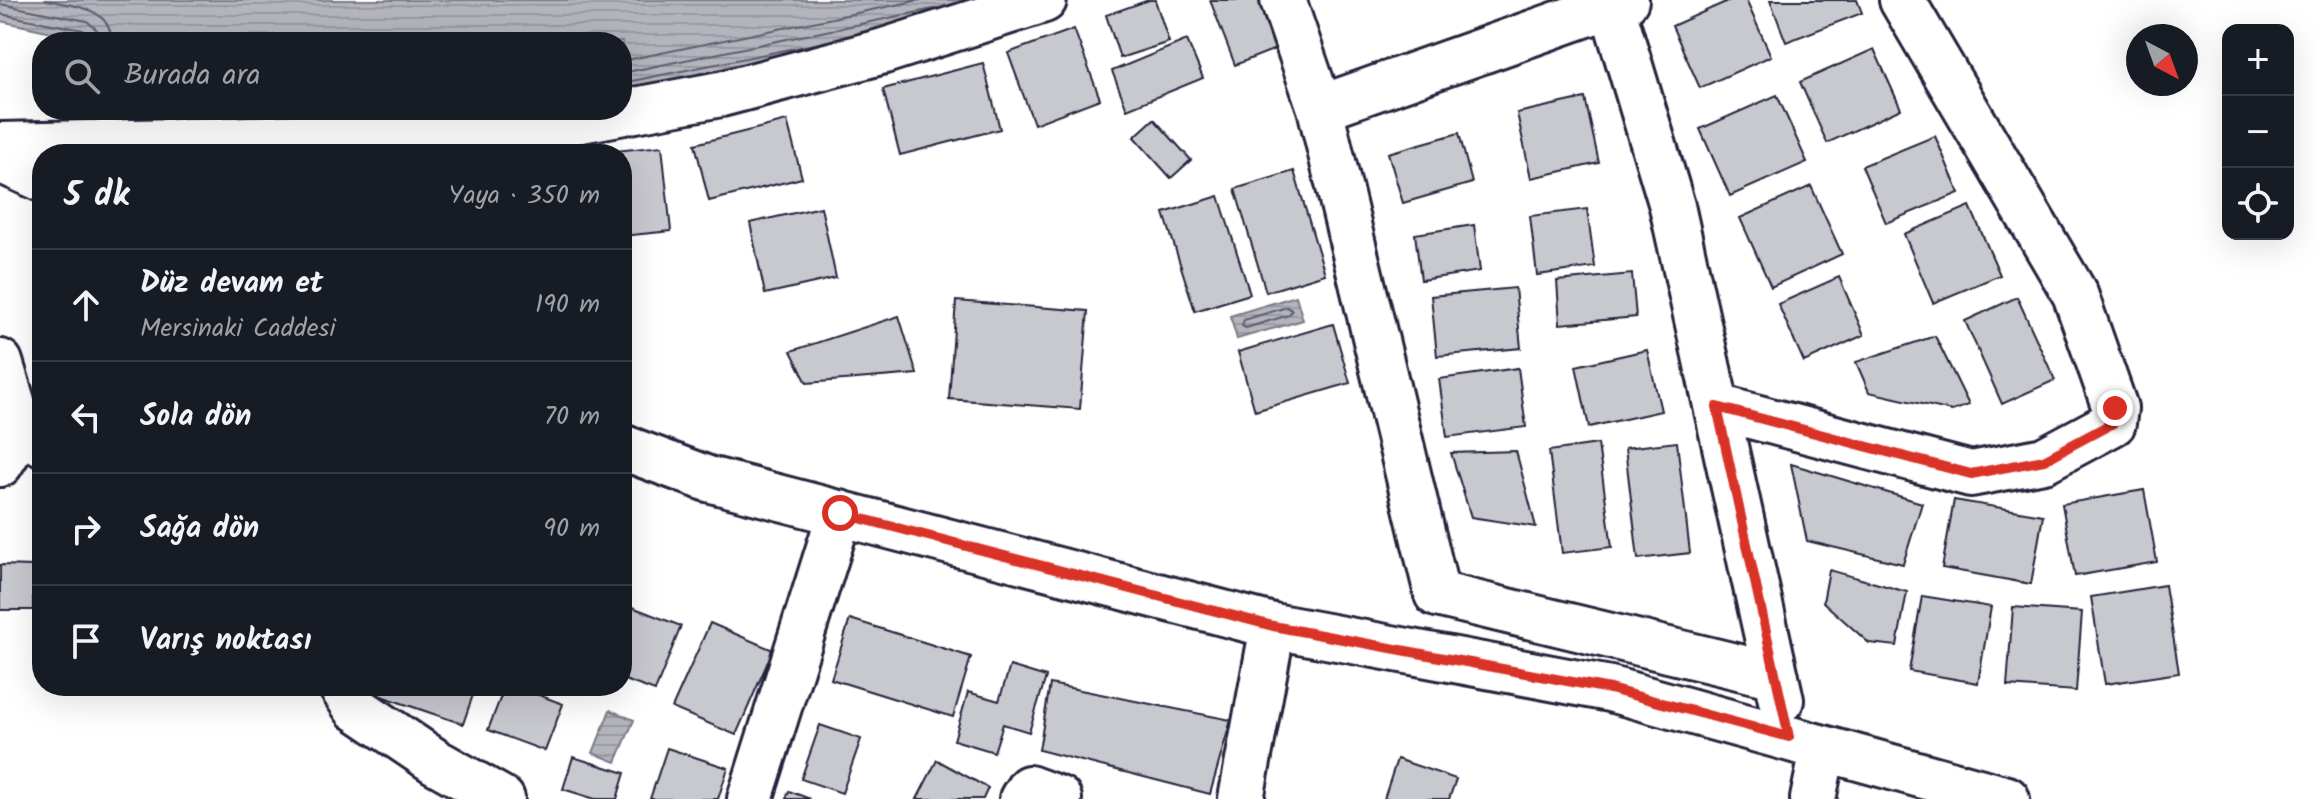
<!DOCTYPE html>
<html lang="tr">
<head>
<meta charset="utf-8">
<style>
	body { margin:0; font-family:Kalam,sans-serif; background:#242831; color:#f1f3f6 }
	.controls { position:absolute; right:24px; top:24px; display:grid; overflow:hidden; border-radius:16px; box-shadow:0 8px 32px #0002 }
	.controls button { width:72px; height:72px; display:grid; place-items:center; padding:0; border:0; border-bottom:2px solid #363941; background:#171b24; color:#f1f3f6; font:40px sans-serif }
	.compass { position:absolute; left:2126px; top:24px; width:72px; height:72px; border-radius:50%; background:#171b24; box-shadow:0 8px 32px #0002; rotate:139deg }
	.stop { position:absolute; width:24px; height:24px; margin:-18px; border:6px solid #d93025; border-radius:50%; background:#fff }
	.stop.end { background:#d93025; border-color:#fff; box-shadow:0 2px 8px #0008 }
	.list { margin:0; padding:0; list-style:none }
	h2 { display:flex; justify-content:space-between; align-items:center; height:104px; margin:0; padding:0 32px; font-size:34px }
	h2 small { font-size:26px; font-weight:400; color:#9ea1a6 }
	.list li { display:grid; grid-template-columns:52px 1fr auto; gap:24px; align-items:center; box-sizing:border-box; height:112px; padding:0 32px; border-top:2px solid #363941 }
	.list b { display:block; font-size:30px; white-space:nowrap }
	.list p { margin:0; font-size:26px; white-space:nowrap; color:#9ea1a6 }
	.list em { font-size:26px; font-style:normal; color:#9ea1a6 }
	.icon { flex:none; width:44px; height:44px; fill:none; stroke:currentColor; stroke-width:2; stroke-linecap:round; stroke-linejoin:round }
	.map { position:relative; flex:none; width:2318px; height:799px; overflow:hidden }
	.search { position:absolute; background:#171b24; box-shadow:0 8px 32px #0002; left:32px; top:32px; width:600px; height:88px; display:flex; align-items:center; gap:20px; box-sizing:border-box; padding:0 28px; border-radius:32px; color:#9ea1a6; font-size:30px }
	.panel { position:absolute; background:#171b24; box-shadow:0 8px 32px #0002; left:32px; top:144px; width:600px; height:552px; border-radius:32px }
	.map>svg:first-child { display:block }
	.water { fill:url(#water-rules); stroke:#7a7a88; stroke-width:2 }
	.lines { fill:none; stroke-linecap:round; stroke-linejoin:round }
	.shore { stroke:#5c5c6f; stroke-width:2 }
	.building { fill:#c8c8cf; stroke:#22223b; stroke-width:2 }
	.minor-casing { stroke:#22223b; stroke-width:50 }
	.minor { stroke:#fff; stroke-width:44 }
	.route { stroke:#d93025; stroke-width:10 }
</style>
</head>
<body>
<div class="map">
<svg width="2318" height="799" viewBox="0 0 2318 799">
	<defs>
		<pattern id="water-rules" width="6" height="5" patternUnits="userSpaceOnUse" patternTransform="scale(2)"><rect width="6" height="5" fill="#b4b4bc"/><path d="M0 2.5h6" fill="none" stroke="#9a9aa2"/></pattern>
	</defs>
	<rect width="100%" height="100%" fill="#fff"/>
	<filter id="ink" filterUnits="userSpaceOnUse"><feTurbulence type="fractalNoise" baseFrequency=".0125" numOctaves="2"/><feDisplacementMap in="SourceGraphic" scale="16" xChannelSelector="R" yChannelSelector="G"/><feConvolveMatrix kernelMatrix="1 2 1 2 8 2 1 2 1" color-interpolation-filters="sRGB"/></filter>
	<g filter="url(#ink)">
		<!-- water -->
		<path class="water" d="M0 0H1070L622 91V42H99L0 21Z
			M1296 296 1303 320 1237 339 1230 316Z
			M610 710 634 720 616 762 593 753Z"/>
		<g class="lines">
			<!-- shore -->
			<path class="shore" d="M46 0C73 6 110 6 112 42
				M0 4 87 21 97 30 100 42
				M0 14 83 30 89 35 90 42
				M622 61 920 0
				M622 73 938 8
				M622 83 825 42
				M1287 307 1292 310 1289 315 1246 328 1242 326 1244 320Z"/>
		</g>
		<!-- building -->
		<path class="building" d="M1149 0H1155L1169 42 1120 58 1106 15Z
			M1210 0H1260L1278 48 1235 65Z
			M1730 0H1746L1771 56 1700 88 1672 26Z
			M1770 0H1857L1862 13 1786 42Z
			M1074 29 1100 99 1034 124 1008 53Z
			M1187 40 1203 78 1127 109 1112 71Z
			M1874 49 1901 109 1827 143 1800 82Z
			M983 63 1000 129 900 155 883 89Z
			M1777 95 1807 162 1730 196 1700 129Z
			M1585 98 1599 163 1531 178 1517 113Z
			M1154 119 1191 160 1171 178 1134 137Z
			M787 121 802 178 709 201 695 144Z
			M1459 133 1472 183 1403 203 1388 153Z
			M1935 136 1959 193 1886 223 1862 166Z
			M662 146 671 231 622 236V154H587Z
			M1294 171 1325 274 1266 292 1235 189Z
			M1811 186 1842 254 1771 287 1740 218Z
			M1219 196 1250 294 1195 311 1164 213Z
			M1970 206 2000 275 1933 303 1904 234Z
			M821 207 836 278 765 294 750 223Z
			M1587 209 1595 267 1537 275 1530 216Z
			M1474 225 1480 271 1421 280 1415 234Z
			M1632 274 1636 317 1560 324 1557 281Z
			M1839 277 1864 335 1804 362 1778 304Z
			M1515 288 1521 348 1437 356 1431 296Z
			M2017 297 2055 380 2002 404 1965 321Z
			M956 301 1088 311 1080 409 949 399Z
			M899 316 917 374 807 383 791 351Z
			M1333 324 1350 383 1255 411 1238 352Z
			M1935 336 1969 405 1952 411 1869 392 1856 362Z
			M1647 350 1661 411 1589 427 1576 366Z
			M1518 368 1526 427 1447 437 1439 379Z
			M1677 442 1690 553 1638 559 1625 448Z
			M1598 444 1612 547 1562 553 1549 451Z
			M1516 451 1536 527 1471 517 1451 453Z
			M1791 464 1922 503 1903 564 1807 541Z
			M2144 490 2157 562 2075 576 2062 504Z
			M1954 500 2043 515 2031 584 1942 568Z
			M0 565 33 566V610H0Z
			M1829 570 1907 592 1897 646 1869 643 1823 602Z
			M2165 585 2179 673 2105 684 2091 597Z
			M1922 596 1991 607 1978 683 1909 671Z
			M632 607 681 626 655 691 622 679V633Z
			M2013 607 2082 612 2076 691 2007 686Z
			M850 619 971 657 953 717 831 679Z
			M710 623 773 650 736 735 672 708Z
			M1010 666 1046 677 1029 732 1003 724 994 752 954 740 968 692 999 701Z
			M1050 684 1231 720 1210 794 1039 750Z
			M381 686H476L463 724 378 695Z
			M505 686H515L563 704 545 751 488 730Z
			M820 725 861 739 842 793 801 779Z
			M667 748 728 768 718 799H650Z
			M573 757 625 773 617 799H595L563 789Z
			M1397 759 1456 779 1449 799H1384Z
			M937 760 988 788 983 799H917Z
			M789 791 810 799H786Z"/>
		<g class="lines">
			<!-- minor casing -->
			<g class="minor-casing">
				<path id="minor" d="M1283 0 1320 108 1437 594 1776 676
					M1612 6 1672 206 1781 700
					M1320 108 1626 0
					M0 145 222 140 543 127 721 94 884 51 1044 0
					M0 160 42 179
					M0 362 21 431 42 443
					M1717 407 1971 474 2044 460 2113 423 2115 408 2075 294 1902 0
					M622 447 708 479 1273 626 1610 689 2007 799
					M0 464 21 431
					M341 686 356 708 436 762 502 799
					M750 799 840 513
					M1022 799 1029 788 1059 799
					M1241 799 1273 626
					M1813 799 1823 750"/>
			</g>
			<!-- minor -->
			<use href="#minor" class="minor"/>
		</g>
	</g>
	<g class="lines" filter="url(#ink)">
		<!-- route -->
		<path class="route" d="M840 513 1273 626 1610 689 1789 737 1717 407 1971 474 2044 460 2113 423 2115 408"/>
	</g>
</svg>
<div class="controls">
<button>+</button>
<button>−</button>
<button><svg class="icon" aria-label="locate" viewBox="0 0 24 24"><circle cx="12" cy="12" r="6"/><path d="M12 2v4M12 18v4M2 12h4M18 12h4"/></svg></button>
</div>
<svg class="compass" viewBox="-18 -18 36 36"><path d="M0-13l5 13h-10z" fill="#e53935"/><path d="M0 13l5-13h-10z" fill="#9ea1a6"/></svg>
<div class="stop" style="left:840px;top:513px"></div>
<div class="stop end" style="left:2115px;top:408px"></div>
<div class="search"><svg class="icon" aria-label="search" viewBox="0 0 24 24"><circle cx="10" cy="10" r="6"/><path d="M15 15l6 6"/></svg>Burada ara</div>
<section class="panel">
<h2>5 dk<small>Yaya · 350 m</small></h2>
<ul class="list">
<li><svg class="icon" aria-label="ahead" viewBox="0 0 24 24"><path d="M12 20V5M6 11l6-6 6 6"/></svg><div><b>Düz devam et</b><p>Mersinaki Caddesi</p></div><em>190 m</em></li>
<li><svg class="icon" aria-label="left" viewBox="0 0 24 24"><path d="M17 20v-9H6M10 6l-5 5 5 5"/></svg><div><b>Sola dön</b></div><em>70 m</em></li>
<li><svg class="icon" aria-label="right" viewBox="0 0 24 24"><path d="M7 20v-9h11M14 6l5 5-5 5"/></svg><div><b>Sağa dön</b></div><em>90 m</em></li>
<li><svg class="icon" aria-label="arrive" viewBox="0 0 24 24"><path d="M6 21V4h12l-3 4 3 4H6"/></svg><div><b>Varış noktası</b></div></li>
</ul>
</section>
</div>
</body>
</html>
